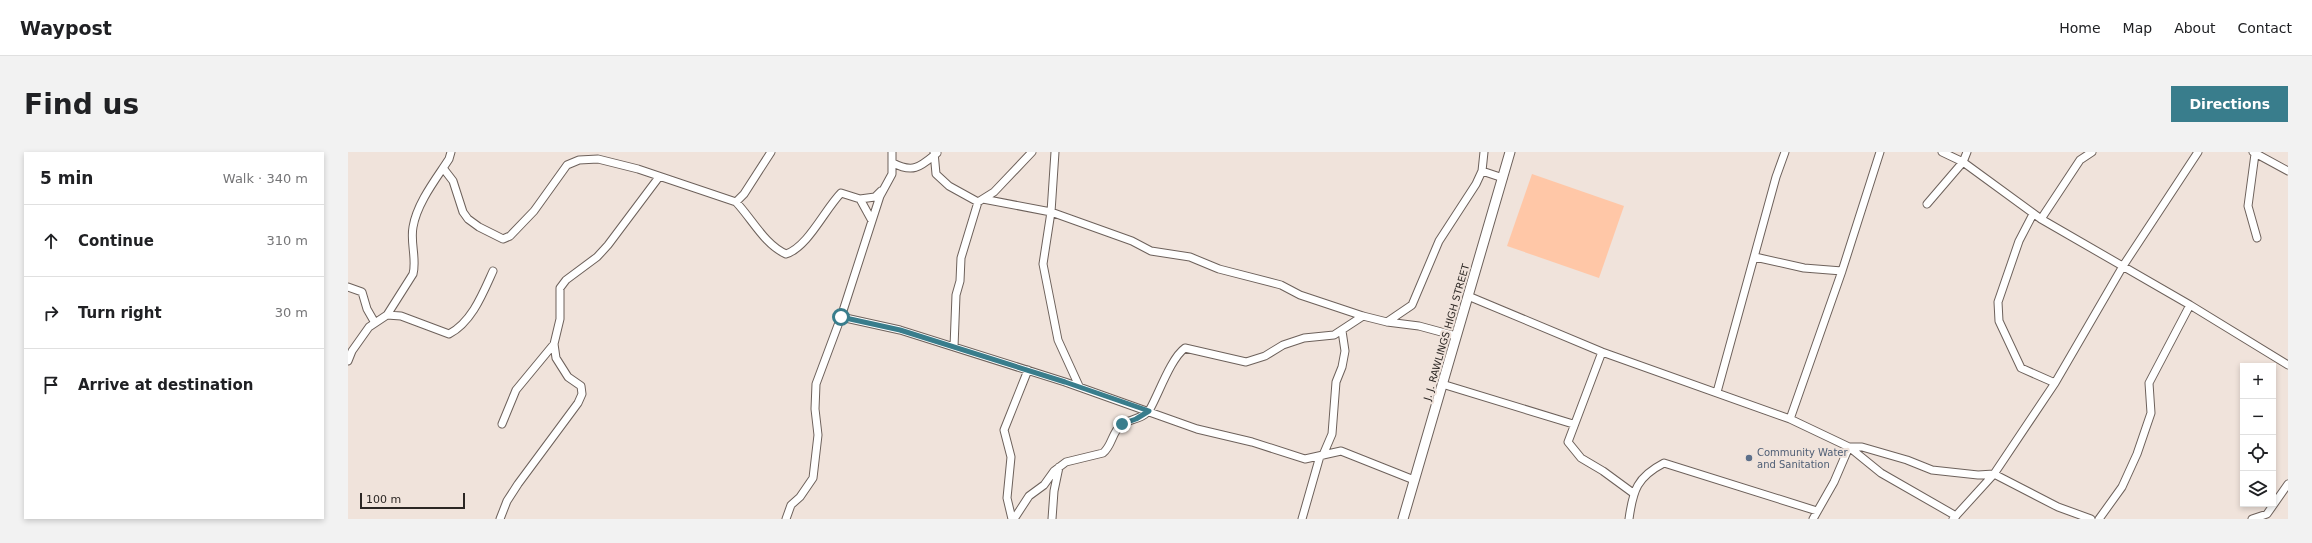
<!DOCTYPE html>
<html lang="en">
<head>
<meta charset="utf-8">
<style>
	body { margin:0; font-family:"DejaVu Sans",sans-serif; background:#f2f2f2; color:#202124 }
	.controls { position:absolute; right:12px; bottom:12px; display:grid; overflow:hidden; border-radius:0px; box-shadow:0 2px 6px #0003 }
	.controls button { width:36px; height:36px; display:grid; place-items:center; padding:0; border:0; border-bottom:1px solid #e0e0e0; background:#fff; color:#202124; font:20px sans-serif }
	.scale { position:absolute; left:12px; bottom:10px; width:105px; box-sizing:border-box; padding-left:4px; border:2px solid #2b2623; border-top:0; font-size:11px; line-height:14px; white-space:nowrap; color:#2b2623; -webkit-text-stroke:3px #f0e3db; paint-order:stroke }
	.stop { position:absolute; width:12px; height:12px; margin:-9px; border:3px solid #397d8c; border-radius:50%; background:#fff }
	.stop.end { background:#397d8c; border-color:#fff; box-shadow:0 1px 4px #0008 }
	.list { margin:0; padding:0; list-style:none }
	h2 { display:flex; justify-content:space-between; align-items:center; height:52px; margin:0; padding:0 16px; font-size:17px }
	h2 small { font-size:13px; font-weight:400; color:#757577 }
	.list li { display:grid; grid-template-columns:26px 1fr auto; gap:12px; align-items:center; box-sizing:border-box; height:72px; padding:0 16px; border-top:1px solid #e0e0e0 }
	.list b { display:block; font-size:15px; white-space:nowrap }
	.list em { font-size:13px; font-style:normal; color:#757577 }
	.icon { flex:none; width:22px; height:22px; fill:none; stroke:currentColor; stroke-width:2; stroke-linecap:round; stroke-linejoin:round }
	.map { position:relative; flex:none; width:1940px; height:367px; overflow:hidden; border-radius:0px }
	header { display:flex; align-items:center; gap:24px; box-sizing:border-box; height:56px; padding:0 20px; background:#fff; border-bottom:1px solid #e0e0e0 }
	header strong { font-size:19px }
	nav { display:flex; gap:22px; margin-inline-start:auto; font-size:14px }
	.intro { display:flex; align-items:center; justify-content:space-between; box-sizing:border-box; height:96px; padding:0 24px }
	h1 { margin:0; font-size:28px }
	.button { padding:10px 18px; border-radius:0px; background:#397d8c; color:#fff; font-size:14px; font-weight:700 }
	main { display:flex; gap:24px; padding:0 24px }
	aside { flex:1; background:#fff; border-radius:0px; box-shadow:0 2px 6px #0003 }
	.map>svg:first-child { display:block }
	.green { fill:#ffc7a7 }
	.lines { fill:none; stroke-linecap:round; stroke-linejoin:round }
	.minor-casing { stroke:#6d615b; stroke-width:9 }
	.major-casing { stroke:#6d615b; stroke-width:11 }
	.minor { stroke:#fff; stroke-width:7 }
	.major { stroke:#fff; stroke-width:9 }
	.route { stroke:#397d8c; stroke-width:5 }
	.service-dot { fill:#5c6f8a; stroke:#f0e3db; stroke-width:1.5 }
	.labels { text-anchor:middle; stroke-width:4; stroke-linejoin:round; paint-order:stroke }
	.street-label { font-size:10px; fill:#2b2623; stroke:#f0e3db }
	.service-label { font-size:10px; fill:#4e5e75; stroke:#f0e3db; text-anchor:start }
</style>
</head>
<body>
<header>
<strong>Waypost</strong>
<nav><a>Home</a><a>Map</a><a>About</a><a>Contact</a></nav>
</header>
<div class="intro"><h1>Find us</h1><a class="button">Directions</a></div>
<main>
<aside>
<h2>5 min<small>Walk · 340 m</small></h2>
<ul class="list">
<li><svg class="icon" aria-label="ahead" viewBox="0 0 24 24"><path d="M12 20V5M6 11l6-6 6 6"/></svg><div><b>Continue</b></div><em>310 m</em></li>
<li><svg class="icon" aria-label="right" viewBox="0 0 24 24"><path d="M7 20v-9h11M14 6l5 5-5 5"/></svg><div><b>Turn right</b></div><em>30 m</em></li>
<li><svg class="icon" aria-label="arrive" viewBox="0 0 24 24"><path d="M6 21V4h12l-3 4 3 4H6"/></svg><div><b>Arrive at destination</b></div></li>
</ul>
</aside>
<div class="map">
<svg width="1940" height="367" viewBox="0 0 1940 367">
	<rect width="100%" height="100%" fill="#f0e3db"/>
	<!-- green -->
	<path class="green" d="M1184 22 1276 54 1251 126 1159 94Z"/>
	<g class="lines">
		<!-- minor casing -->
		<g class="minor-casing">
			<path id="minor" d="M586 0 588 22 601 34 630 50 646 40 684 0
				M707 0 703 60 695 112 710 188 731 234
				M1594 0 1615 10 1693 67 1842 153 1940 213
				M1905 0 1940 19
				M1907 2 1900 54 1909 86
				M545 11C566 22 573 14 589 1
				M95 16 105 29 115 60 120 67 131 75 155 87 162 84 186 59 219 13 231 8 250 7 290 17 388 50 396 42 423 0
				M1134 19 1155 26
				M512 47 527 45 533 39
				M635 47 703 60 784 89 803 99 842 105 871 117 933 133 952 143 1015 164 1039 170 1071 174 1108 184
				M388 50C404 67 417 93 438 102 460 95 477 57 493 41L512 47 523 67
				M1579 52 1615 10 1619 0
				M1685 62 1671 89 1650 150 1651 169 1673 216 1707 231
				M1693 67 1732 8 1744 0
				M1407 105 1456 116 1494 119
				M0 135 14 140 19 157 27 171
				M1120 144 1254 200 1442 267 1501 295H1514L1559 308 1584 318 1630 323 1646 322 1710 355 1743 367
				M39 163 53 164 101 182C124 170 135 141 145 119
				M493 165 552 178 717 230 849 277 904 290 957 307 993 299 1066 328
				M1039 170 1064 153 1091 89 1128 32 1134 19 1136 0
				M606 195 608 143 612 129 613 106 630 50
				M1254 200 1220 290 1233 306 1255 319 1285 341
				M0 209 4 199 21 175 39 163 65 122C69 107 62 91 65 75 69 51 88 27 101 7L103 0
				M1094 232 1225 272
				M1369 240 1428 25 1437 0
				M1442 267 1494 119 1532 0
				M154 272 168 238 206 192
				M975 303 984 282 988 230 994 215 997 199 994 179
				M152 367 159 349 170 332 230 251 234 242 233 234 220 225 208 206 206 192 212 167V136L218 128 249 105 260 93 311 25
				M438 367 443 353 452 345 465 326 470 283 467 257 468 232 493 165 532 44 544 22V0
				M664 367 659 346 663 305 656 278 680 218
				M666 367 681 344 696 333 706 319 718 310 755 301C764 294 764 280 773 273 781 267 796 267 802 257 811 241 823 206 837 196L898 210 917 204 935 193 956 186 986 183 1015 164
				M704 367 706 339 711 315
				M954 367 972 304
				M1281 367C1285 338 1289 325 1316 311L1469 359
				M1465 367 1486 330 1501 295 1533 321 1608 364
				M1605 367 1646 322 1707 231 1775 114 1850 0
				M1751 367 1774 335 1789 302 1803 261 1801 231 1842 153
				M1904 367 1919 362 1940 332"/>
		</g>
		<!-- major casing -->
		<g class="major-casing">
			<path id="major" d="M1055 367 1162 0"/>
		</g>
		<!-- minor -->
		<use href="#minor" class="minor"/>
		<!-- major -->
		<use href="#major" class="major"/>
	</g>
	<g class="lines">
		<!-- route -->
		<path class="route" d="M493 165 552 178 717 230 801 259 788 267 774 272"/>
	</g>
	<!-- markers -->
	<circle class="service-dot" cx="1401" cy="306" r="4"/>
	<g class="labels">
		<!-- street labels -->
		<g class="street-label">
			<text transform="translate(1098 180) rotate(-74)" y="4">J. J. RAWLINGS HIGH STREET</text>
		</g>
		<!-- service labels -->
		<g class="service-label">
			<text x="1409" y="304">Community Water<tspan x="1409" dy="12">and Sanitation</tspan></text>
		</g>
	</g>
</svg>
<div class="controls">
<button>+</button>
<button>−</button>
<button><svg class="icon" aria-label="locate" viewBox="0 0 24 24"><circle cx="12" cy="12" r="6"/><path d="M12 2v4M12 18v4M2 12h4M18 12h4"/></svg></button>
<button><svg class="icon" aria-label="layers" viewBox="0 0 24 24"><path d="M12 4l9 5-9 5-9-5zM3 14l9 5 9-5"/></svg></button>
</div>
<div class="scale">100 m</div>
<div class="stop" style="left:493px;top:165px"></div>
<div class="stop end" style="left:774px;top:272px"></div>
</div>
</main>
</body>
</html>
